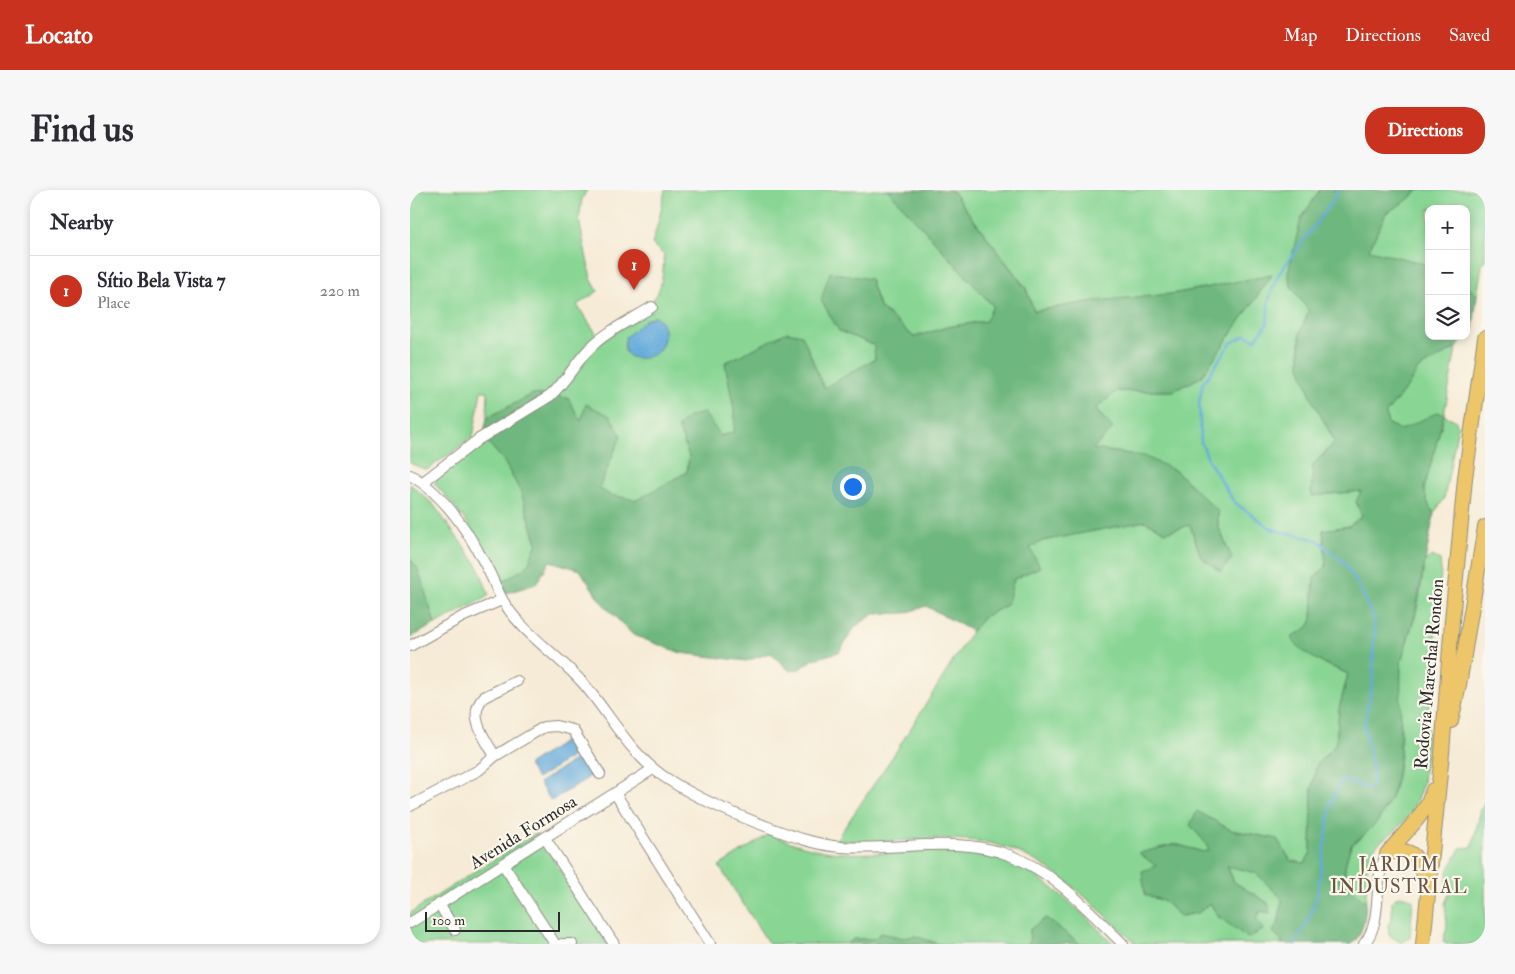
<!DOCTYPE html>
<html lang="en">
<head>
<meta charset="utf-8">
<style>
	body { margin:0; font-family:"IM FELL Double Pica",serif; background:#f7f7f7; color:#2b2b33 }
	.controls { position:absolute; right:15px; top:15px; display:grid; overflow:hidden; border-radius:10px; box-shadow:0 2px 8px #0003 }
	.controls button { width:45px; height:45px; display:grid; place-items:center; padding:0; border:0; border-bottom:1px solid #e1e1e2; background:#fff; color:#2b2b33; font:25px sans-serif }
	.scale { position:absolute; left:15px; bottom:12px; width:135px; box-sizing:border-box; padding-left:5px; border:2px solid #2b2b2b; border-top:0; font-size:14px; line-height:18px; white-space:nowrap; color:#2b2b2b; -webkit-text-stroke:4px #fbf7ec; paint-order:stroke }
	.you { position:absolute; left:442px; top:296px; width:18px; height:18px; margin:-12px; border:4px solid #fff; border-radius:50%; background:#1a73e8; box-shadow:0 0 0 8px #1a73e833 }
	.badge { display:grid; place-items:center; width:32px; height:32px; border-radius:50%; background:#c8321e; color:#fff; font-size:16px; font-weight:700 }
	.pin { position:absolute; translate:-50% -41px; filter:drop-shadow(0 1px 2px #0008) }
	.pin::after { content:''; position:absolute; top:26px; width:18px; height:15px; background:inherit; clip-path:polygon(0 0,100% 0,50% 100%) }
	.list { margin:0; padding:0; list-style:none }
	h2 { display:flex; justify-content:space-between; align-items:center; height:65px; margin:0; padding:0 20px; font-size:21px }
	h2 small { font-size:16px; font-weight:400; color:#7c7c81 }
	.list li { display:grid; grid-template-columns:32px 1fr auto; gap:15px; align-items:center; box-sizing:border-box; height:70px; padding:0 20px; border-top:1px solid #e1e1e2 }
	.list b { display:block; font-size:19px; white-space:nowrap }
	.list p { margin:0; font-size:16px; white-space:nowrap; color:#7c7c81 }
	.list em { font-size:16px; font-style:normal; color:#7c7c81 }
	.icon { flex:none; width:28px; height:28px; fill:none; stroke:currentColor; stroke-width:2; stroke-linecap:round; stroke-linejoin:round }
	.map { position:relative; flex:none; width:1075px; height:754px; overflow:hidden; border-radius:20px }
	header { display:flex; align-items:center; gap:30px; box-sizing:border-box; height:70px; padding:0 25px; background:#c8321e; color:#fff }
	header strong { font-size:24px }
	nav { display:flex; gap:28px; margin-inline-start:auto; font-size:18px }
	.intro { display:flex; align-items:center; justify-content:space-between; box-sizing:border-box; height:120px; padding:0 30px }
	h1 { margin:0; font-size:35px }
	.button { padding:12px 22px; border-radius:20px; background:#c8321e; color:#fff; font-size:18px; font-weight:700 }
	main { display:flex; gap:30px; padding:0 30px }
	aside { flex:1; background:#fff; border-radius:20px; box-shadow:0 2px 8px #0003 }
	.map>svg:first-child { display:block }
	.green { fill:#89d694; stroke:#5a8060 }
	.forest { fill:#6eb77e; stroke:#4c7154 }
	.water { fill:#65abdb; stroke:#486b83 }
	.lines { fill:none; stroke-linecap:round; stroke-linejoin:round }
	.stream { stroke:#65abdb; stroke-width:2.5 }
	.minor-casing { stroke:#908b80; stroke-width:12 }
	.major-casing { stroke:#908b80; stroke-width:16 }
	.minor { stroke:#fff; stroke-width:10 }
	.major { stroke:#ecc669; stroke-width:14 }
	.labels { text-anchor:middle; stroke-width:4.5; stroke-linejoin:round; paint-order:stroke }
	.street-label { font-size:18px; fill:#2b2b2b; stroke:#fbf7ec }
	.neighbourhood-label { font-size:19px; letter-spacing:1px; fill:#6c5442; stroke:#fbf7ec }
</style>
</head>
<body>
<header>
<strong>Locato</strong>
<nav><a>Map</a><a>Directions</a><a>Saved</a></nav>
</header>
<div class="intro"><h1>Find us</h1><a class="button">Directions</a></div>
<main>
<aside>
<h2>Nearby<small></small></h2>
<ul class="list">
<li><span class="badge">1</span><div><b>Sítio Bela Vista 7</b><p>Place</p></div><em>220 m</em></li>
</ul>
</aside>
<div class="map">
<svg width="1075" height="754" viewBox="0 0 1075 754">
	<rect width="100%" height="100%" fill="#fbf7ec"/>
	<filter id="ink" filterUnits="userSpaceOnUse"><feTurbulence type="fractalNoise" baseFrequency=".02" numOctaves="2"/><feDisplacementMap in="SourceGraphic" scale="10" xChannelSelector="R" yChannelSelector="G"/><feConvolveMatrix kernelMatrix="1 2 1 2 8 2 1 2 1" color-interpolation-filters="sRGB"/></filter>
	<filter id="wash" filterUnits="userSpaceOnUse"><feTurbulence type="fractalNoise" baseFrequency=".0096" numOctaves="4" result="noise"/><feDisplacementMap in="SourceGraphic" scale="20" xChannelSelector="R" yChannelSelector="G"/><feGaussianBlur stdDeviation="1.12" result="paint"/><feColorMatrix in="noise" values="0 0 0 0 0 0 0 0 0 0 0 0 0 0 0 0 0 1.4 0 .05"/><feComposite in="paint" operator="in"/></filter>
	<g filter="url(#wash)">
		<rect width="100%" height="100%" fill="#f6ebd6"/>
		<!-- green -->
		<path class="green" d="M0 0H177L172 9 169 30 181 89 188 101 167 115 188 146 242 111C253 99 253 81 254 65L242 54 249 29 255 0H478L583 116 576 131 537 137 504 147 469 116 460 89 429 141 464 155 465 169 414 199 392 145 315 172 325 225 324 242 311 246 268 237 279 266 277 282 227 311 199 305 189 298 211 246 171 231 123 204 77 228 78 201H71L63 247 18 279H14L0 273Z
			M537 0H910L891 29 878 83 881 96 899 121 890 142V176L903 211 925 252 903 275 901 306 951 301 952 326 939 336 913 340 916 377 904 388 902 430 898 437 910 472 938 484 929 519 926 554 907 574 902 599 901 662 895 673 881 671 867 649 821 640 787 622 781 635 794 651 800 660 793 662 765 654 746 676 735 705 754 711 771 726 788 723 800 713 809 728H846L858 713 824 692 817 675 846 683 872 709 869 731 872 754H726C688 719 652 680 603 660 579 650 551 649 524 649 493 649 457 655 426 650L485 563 562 441 575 426 597 415 604 389 630 377 620 358 632 351 735 331 756 342 780 335 791 367 811 381 822 368 808 336V321L734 266 682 259 685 219 707 201H763L791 187 862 85 762 104 685 111 624 121 616 98 542 1Z
			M1008 0H1075V71L1072 75 1067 106 1057 95 1056 19H1019V75L958 60 976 23 996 11Z
			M1046 158 1034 225 1045 230 1048 236 1034 309 1024 323 1018 314 1014 299 1034 225 991 240 978 234 976 223 998 196 1008 179Z
			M77 251 93 270 111 302 127 353 117 377 92 392C75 355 52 323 24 293L43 274Z
			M0 294 23 314 68 376 79 405 74 409 25 434 8 379 0 369Z
			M1022 366 1030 370 1031 381 1013 592C1008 609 1002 624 990 636 980 646 965 652 960 666 955 678 957 699 956 712 946 705 937 696 935 683 934 675 939 663 941 655 946 651 951 648 956 643 1004 600 987 531 991 474 992 459 1001 441 1005 427 1010 409 1012 389 1015 371Z
			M1075 612V754H1036L1033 752 1037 736 1035 713 1040 702C1032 681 1042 676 1050 658L1062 657 1071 619Z
			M126 643 199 754H0V723Z
			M359 644C382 653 407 662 432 663 484 666 551 652 599 672 641 690 671 723 704 754H670L636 728 621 739 619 754H528L505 746 493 748 471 743 464 749H444L437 754H359L309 676Z
			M988 706 997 707 1003 710 1000 748 991 753 979 745 978 735 982 729V711Z"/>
		<!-- forest -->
		<path class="forest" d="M478 0H537L542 1 616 99 624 121 685 111 762 104 862 85 791 187 763 201H707L685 219 703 238 683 259 734 266 766 281 808 321V336L822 368 811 382 791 367 780 335 756 342 735 331 632 351 620 358 630 377 604 389 597 415 575 426 562 441 516 416 496 423 464 424 445 437 429 462 404 469 390 479 380 481 360 463 336 471 271 463 223 445 191 412 170 380 140 371 126 394 96 403 92 392 117 377 127 353 111 302 93 270 77 251 75 238 77 228 123 204 158 208 171 231 176 214 200 226 211 245 189 298 200 305 227 310 277 282 279 266 268 237 278 227 294 223 311 246 324 242 325 225 315 173 377 142 392 145 414 198 465 169 464 155 429 141 411 110 420 82 460 89 469 117 504 147 537 137 576 131 583 116Z
			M910 0H1008L996 11 976 23 959 60 1019 75V146H1056L1046 158 1008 179 998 196 976 223 978 234 991 240 1028 222 1034 225 1014 299 1018 314 1024 323 1005 425 991 472 990 564 986 590 982 606 968 631 955 644 941 655C939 663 934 675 935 683 937 696 946 705 956 712 955 727 954 743 942 754H872V750L863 742 869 731 872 709 846 683 817 676 824 692 858 713 860 723 850 721 846 728 853 740 838 748 809 727 800 713 788 723 770 726 754 711 735 705 732 681 746 676 729 663 765 654 793 662 799 660 794 651 780 635 787 621 821 640 867 649 881 671 895 673 901 662 902 599 907 574 926 554 929 519 938 484C916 473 896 469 881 448L898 437 902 430 904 388 916 377 913 340 939 336 952 326 946 312 951 301 901 306 903 275 925 252 903 211 890 176V142L899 121 881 96 878 83 891 29Z
			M1056 73 1057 95 1067 106 1063 138 1056 146Z
			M0 369 8 379 25 434 0 448Z
			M636 728 669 753 670 754H619L620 739Z
			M471 743 493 748 505 746 528 754H437L444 749H464Z"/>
		<!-- water -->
		<path class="water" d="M245 126C257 133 257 151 248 161 240 169 218 173 215 159 214 155 215 150 216 147L235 130Z
			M155 551 164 565 127 589 118 575Z
			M169 567 181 586 141 611 129 593Z"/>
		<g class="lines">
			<!-- stream -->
			<path class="stream" d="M885 754 901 725 907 705 921 614 931 589 958 599 962 595 964 586 954 535 963 491 964 429 950 398 933 371 907 350 862 339 824 312 799 271 791 252 789 213 793 193 821 153 836 145 845 150 857 134 859 109 868 85 922 12 929 0"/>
		</g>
	</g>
	<g filter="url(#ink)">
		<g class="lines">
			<!-- minor casing -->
			<g class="minor-casing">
				<path id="minor" d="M0 285C33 303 58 341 75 374 82 386 86 399 93 411 113 444 147 464 172 492 201 525 220 566 259 590 290 610 324 624 358 637 382 646 406 655 432 657 487 661 546 645 599 665 645 682 679 721 713 754
					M13 292 69 249 140 206C156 192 165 173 180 158 197 141 221 130 242 117
					M0 456 52 427 92 410
					M85 566C75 549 56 525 74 507L107 491
					M205 603 300 754
					M0 616 69 580 85 566 134 537 146 536 163 540 190 584
					M135 648 204 754
					M93 674 145 754
					M29 714 45 740
					M0 733 243 579
					M152 754H162
					M954 754C975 728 961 691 977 664"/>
			</g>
			<!-- major casing -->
			<g class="major-casing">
				<path id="major" d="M1041 531 1049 495 1075 337
					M977 664C994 642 1015 627 1023 600
					M977 664C1004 654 1009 670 1016 693
					M1013 754 1032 563 1042 431 1055 288 1075 148"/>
			</g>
			<!-- minor -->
			<use href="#minor" class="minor"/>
			<!-- major -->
			<use href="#major" class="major"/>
		</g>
	</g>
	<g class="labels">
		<!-- street labels -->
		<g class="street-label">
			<text transform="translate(1019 484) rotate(-85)" y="6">Rodovia Marechal Rondon</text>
			<text transform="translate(113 642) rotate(-32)" y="6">Avenida Formosa</text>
		</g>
		<!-- neighbourhood labels -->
		<g class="neighbourhood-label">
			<text x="989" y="681">JARDIM<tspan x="989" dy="22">INDUSTRIAL</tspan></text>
		</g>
	</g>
</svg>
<div class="controls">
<button>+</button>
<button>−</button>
<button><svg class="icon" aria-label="layers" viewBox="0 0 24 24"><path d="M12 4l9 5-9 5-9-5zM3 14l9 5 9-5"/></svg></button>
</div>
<div class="scale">100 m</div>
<div class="you"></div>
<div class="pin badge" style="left:224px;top:100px">1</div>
</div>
</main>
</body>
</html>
